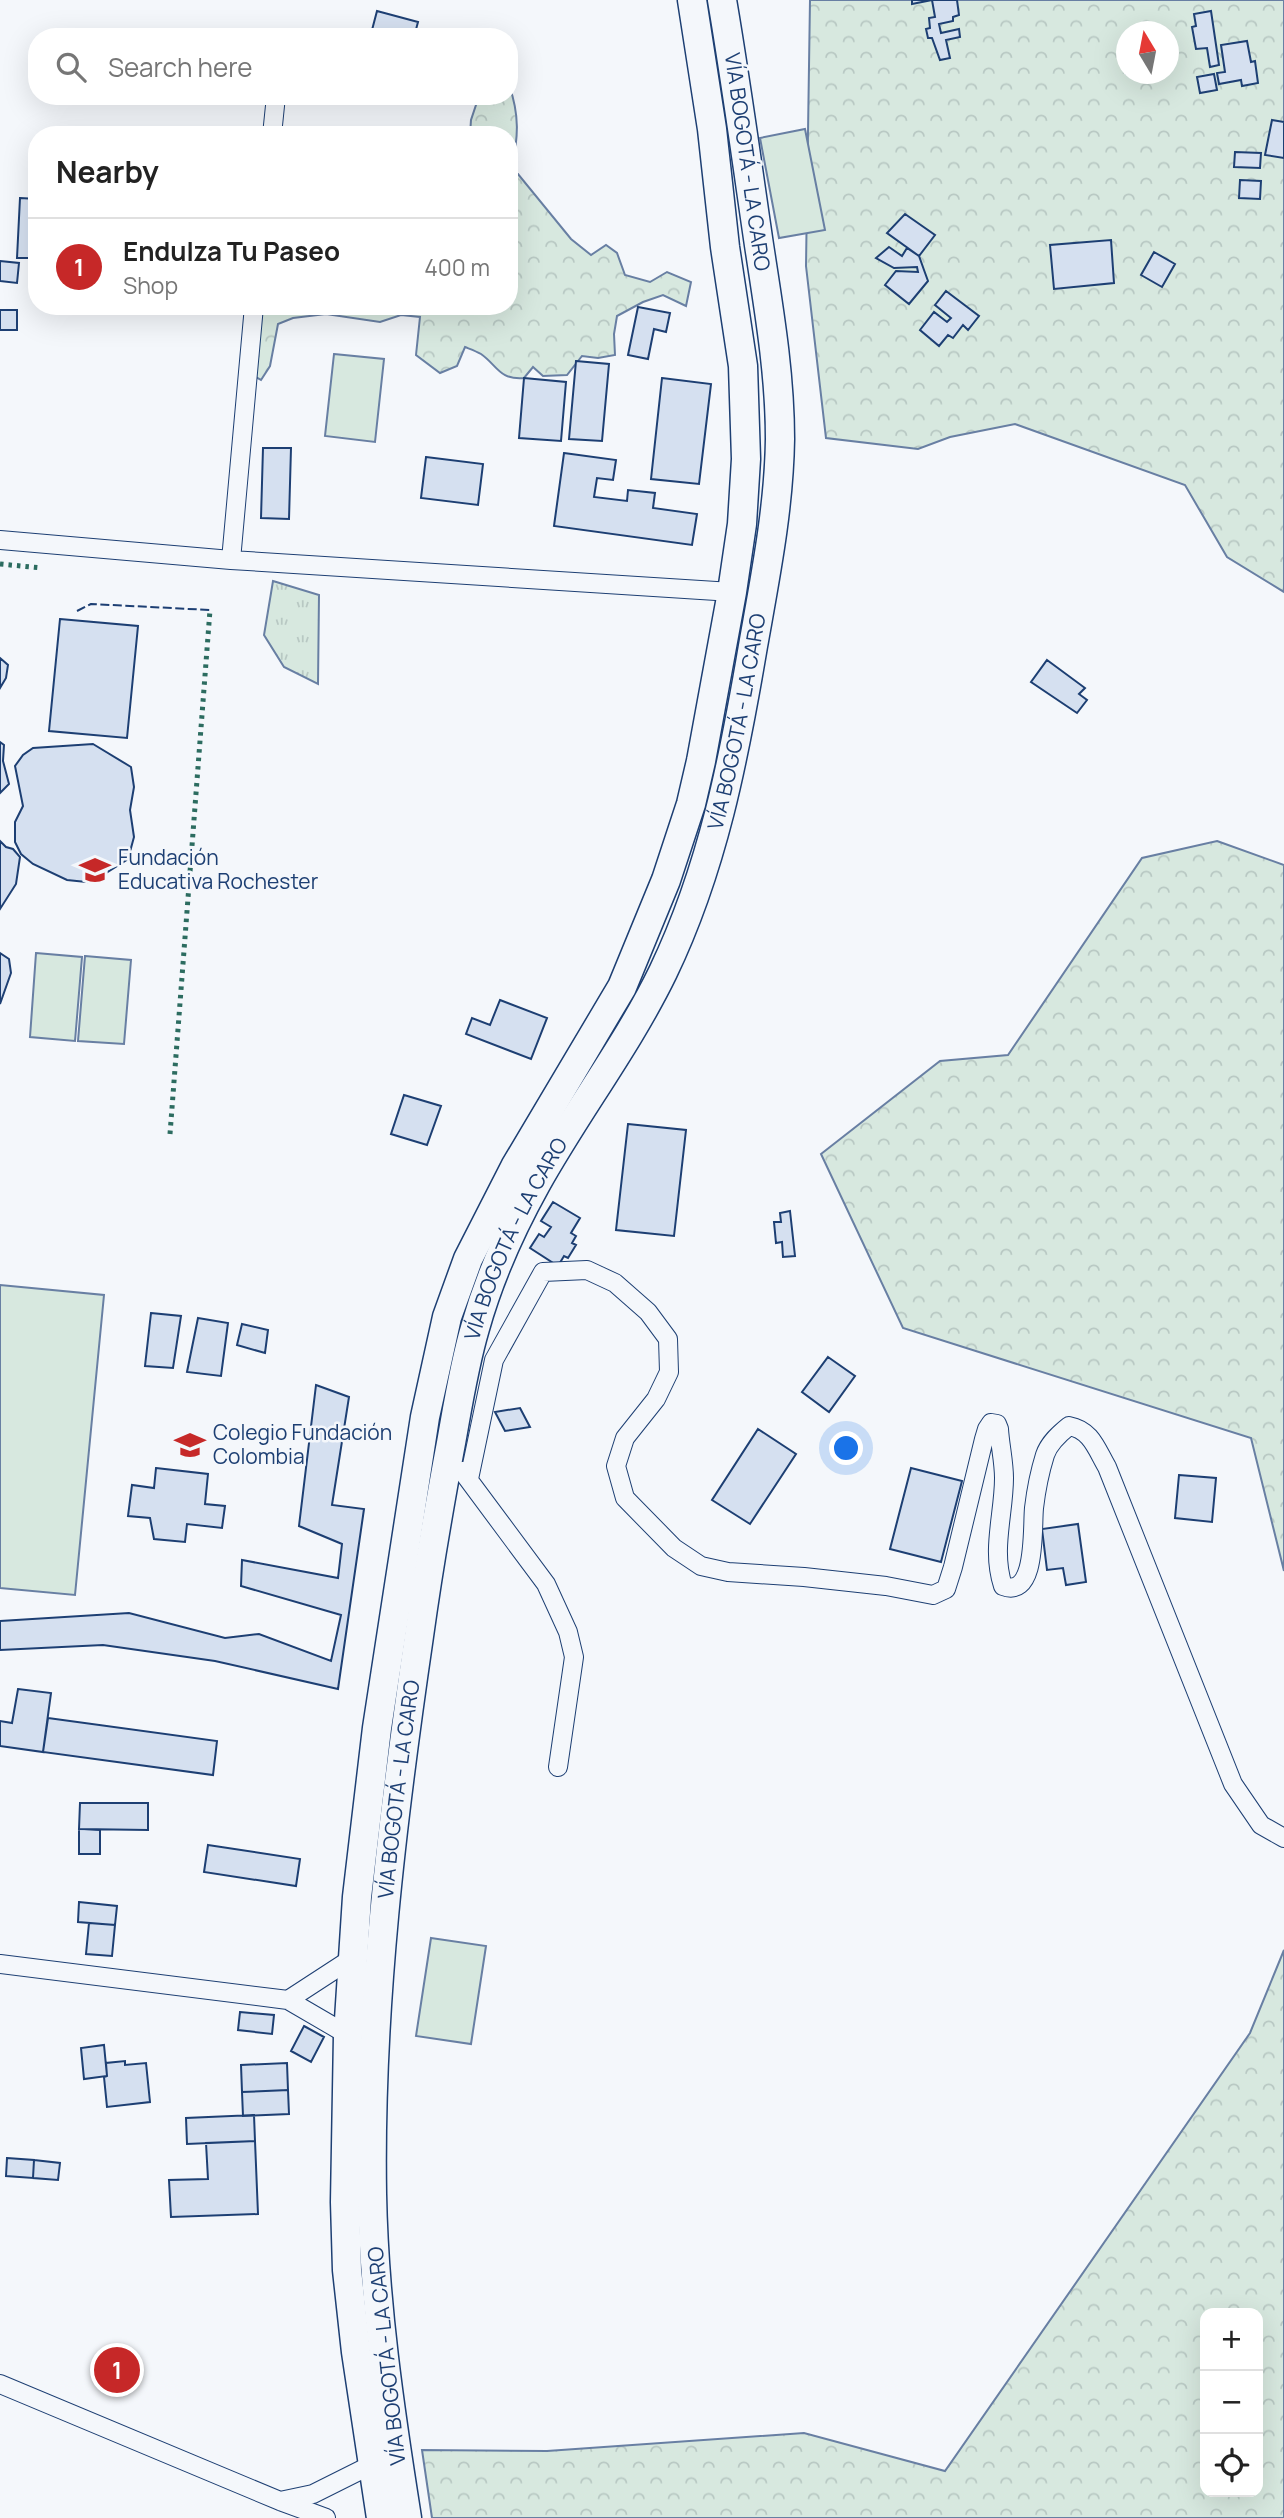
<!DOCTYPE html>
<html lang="en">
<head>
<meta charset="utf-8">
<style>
	body { margin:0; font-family:Manrope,sans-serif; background:#f6f6f6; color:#222 }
	.controls { position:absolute; right:21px; bottom:21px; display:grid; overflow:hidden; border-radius:14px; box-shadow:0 7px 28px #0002 }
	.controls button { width:63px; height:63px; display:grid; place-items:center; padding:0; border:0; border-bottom:2px solid #e0e0e0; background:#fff; color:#222; font:35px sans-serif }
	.compass { position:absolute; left:1116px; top:21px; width:63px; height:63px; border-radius:50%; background:#fff; box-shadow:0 7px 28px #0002; rotate:350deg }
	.you { position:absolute; left:847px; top:1449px; width:24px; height:24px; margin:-18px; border:5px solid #fff; border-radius:50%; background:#1a73e8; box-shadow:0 0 0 10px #1a73e833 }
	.badge { display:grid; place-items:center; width:46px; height:46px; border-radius:50%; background:#c62828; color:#fff; font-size:23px; font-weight:700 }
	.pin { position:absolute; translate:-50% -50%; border:4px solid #fff; box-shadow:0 2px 7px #0006 }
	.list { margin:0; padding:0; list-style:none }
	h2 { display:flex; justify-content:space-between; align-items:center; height:91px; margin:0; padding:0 28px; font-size:30px }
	h2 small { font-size:23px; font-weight:400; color:#767676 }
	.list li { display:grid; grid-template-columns:46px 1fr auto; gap:21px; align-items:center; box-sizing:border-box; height:98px; padding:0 28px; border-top:2px solid #e0e0e0 }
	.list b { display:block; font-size:26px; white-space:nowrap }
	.list p { margin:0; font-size:23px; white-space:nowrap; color:#767676 }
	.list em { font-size:23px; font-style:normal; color:#767676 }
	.icon { flex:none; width:38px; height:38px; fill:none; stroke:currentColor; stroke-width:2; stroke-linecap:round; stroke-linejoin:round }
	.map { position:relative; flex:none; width:1284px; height:2518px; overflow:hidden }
	.search { position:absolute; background:#fff; box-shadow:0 7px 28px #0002; left:28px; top:28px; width:490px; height:77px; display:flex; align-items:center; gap:18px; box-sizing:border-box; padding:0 24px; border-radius:28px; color:#767676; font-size:26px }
	.panel { position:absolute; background:#fff; box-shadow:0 7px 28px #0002; left:28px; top:126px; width:490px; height:189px; border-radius:28px }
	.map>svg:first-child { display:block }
	.grass { fill:url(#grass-tufts); stroke:#687fa3; stroke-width:2 }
	.forest { fill:url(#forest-crowns); stroke:#687fa3; stroke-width:2; fill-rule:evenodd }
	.pitch { fill:#d7e8df; stroke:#687fa3; stroke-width:2 }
	.building { fill:#d5e0f0; stroke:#1d3f73; stroke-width:2 }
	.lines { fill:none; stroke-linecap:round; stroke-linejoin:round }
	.street-casing { stroke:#1d3f73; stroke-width:20 }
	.primary-casing { stroke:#1d3f73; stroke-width:31 }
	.street { stroke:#f4f7fb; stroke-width:18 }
	.primary { stroke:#f4f7fb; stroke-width:28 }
	.hedge { stroke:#2c6c60; stroke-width:5; stroke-dasharray:3.5 5; stroke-linecap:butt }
	.fence { stroke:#1d3f73; stroke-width:2; stroke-dasharray:9 3.5; stroke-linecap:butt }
	.labels { text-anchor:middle; stroke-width:5; stroke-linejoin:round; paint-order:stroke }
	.street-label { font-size:21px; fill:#1d3f73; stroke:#f4f7fb }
	.poi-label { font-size:21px; fill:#1d3f73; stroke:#f4f7fb; text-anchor:start }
</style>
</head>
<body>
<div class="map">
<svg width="1284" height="2518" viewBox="0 0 1284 2518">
	<defs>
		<pattern id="grass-tufts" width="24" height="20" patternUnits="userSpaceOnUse" patternTransform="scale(1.75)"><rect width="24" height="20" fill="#d7e8df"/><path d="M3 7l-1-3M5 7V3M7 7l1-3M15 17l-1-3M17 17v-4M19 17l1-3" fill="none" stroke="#b8c8c3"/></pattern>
		<pattern id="forest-crowns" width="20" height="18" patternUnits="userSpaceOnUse" patternTransform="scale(1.75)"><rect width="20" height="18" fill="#d7e8df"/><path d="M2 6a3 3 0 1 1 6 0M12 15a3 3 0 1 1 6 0" fill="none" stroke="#b8c8c3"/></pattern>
	</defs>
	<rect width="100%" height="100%" fill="#f4f7fb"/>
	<!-- grass -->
	<path class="grass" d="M273 581 319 595 318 684 284 667 264 635Z"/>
	<!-- forest -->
	<path class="forest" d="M810 0H1284V592L1227 557 1185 485 1015 424 950 437 918 449 826 438 806 266ZM1126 32H1168V74H1126Z
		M509 85C520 116 518 137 512 168L509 169V135H470L471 120 479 96H509Z
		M509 174H518L571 239 591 255 606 245 617 253 625 275 650 282 667 272 691 282 686 306 663 295 643 302 617 316 614 334 615 355 598 358 582 356 567 375 543 376 533 367 524 378C499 380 498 366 481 354 476 351 470 349 465 347L457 366 440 373 416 355 420 317 401 315 380 322 326 314 293 318 278 324 270 366 261 380 248 373 259 306H509Z
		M1217 841 1284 865V1571L1251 1438 903 1328 821 1154 940 1061 1008 1055 1142 858Z
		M1284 1950V2518H432L422 2450 547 2451 804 2433 945 2471 1250 2033ZM1258 2313V2492H1205V2313Z"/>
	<!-- pitch -->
	<path class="pitch" d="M805 129 825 230 779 238 760 138Z
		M334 354 384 359 375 442 325 436Z
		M36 953 82 957 75 1041 30 1037Z
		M85 956 131 960 124 1044 78 1041Z
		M0 1285 104 1295 75 1595 0 1588Z
		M431 1938 486 1946 471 2044 416 2036Z"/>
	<!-- building -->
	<path class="building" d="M912 0H957L959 15 953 17V21L939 24 941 33 959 29 960 37 946 40 950 58 940 60 932 38H928L926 29 930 28 929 18 935 17 932 0 912 4Z
		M377 11 418 22 414 37H398L372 30Z
		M1211 11 1219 65 1210 67 1207 48 1196 49 1192 27 1196 26 1194 14Z
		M1247 41 1251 62 1255 61 1258 83 1242 86 1241 80 1219 84 1217 73 1225 72 1221 45Z
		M1214 74 1217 90 1200 93 1197 77Z
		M1272 120 1284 122V158L1265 155Z
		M1235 152 1261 153 1260 168 1234 167Z
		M1240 180 1261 181 1260 199 1239 198Z
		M20 198 37 199V258H17Z
		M905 214 935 235 919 256 887 233Z
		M1111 240 1114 283 1054 289 1050 245Z
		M889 247 902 256 907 248 919 256 924 270 928 281 909 304 885 285 896 271 918 272 917 267 894 268 876 258Z
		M1154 252 1175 264 1162 287 1141 275Z
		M0 261 19 263 17 283 0 281Z
		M946 291 979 316 968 330 963 325 953 338 948 335 939 346 920 330 934 312 947 322 951 318 935 305Z
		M638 307 670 313 666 332 654 329 648 359 628 355Z
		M0 310H17V330H0Z
		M576 361 609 364 602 441 569 439Z
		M524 378 566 382 561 441 519 438Z
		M662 378 711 384 699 484 651 479Z
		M263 448H291L289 519 261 518Z
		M564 453 616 460 613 480 597 478 594 497 627 501 628 490 655 493 653 508 697 514 692 545 554 526Z
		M426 457 483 464 478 505 421 498Z
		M60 619 138 626 127 738 49 731Z
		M0 658 8 665 6 678 0 688Z
		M1047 660 1085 688 1079 694 1087 700 1077 713 1031 682Z
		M0 742 4 745 3 761 9 784 0 793Z
		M93 744 131 767 134 787 130 810 134 837 128 859 103 875 96 883 67 880 33 864 21 854 15 842V822L23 806 15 766 23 755 33 748Z
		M0 841 6 847 13 849 20 857 16 884 0 909Z
		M0 953 9 959 11 973 0 1004Z
		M500 1000 547 1018 531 1059 466 1034 472 1018 490 1025Z
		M404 1095 441 1106 427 1145 391 1134Z
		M628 1124 686 1130 674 1236 616 1230Z
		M553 1202 580 1218 571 1233 576 1236 572 1243 576 1245 568 1258 564 1256 558 1266 530 1248 539 1234 544 1237 551 1227 541 1221Z
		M790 1211 795 1256 783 1257 782 1242 776 1243 774 1222H781L780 1213Z
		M151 1313 181 1316 173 1368 145 1366Z
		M198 1318 228 1323 221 1376 187 1372Z
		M242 1324 268 1330 265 1353 237 1345Z
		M828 1357 855 1376 829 1412 802 1392Z
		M316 1385 349 1397 332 1505 364 1509 338 1689 215 1661 103 1645 0 1650V1621L129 1613 225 1638 259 1634 331 1661 341 1615 241 1586 242 1560 338 1578 342 1544 299 1526Z
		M520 1408 530 1427 505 1431 495 1412Z
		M758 1429 796 1454 750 1524 712 1500Z
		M156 1468 208 1474 205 1504 225 1506 222 1528 187 1524 185 1542 154 1539 150 1518 128 1516 132 1485 154 1488Z
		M911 1468 962 1481 941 1562 890 1549Z
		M1179 1475 1216 1478 1212 1522 1175 1518Z
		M1078 1524 1086 1582 1066 1585 1063 1568 1047 1570 1042 1529Z
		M18 1689 51 1693 43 1752 0 1746V1721L12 1723Z
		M48 1718 217 1741 213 1775 43 1752Z
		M80 1803H148V1830L79 1829Z
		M79 1829 100 1830V1854H79Z
		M208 1845 300 1859 296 1886 204 1872Z
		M79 1902 117 1906 115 1925 78 1922Z
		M89 1923 115 1925 112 1956 86 1954Z
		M240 2012 274 2015 272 2034 238 2030Z
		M304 2026 324 2037 311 2062 291 2051Z
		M104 2045 107 2076 84 2079 81 2048Z
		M125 2061V2065L146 2063 150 2102 107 2107 104 2077 107 2076 106 2063Z
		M287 2063 288 2090 242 2092 241 2065Z
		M288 2090 289 2114 243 2116 242 2092Z
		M254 2115 255 2141 187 2144 186 2118Z
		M255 2141 258 2214 171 2217 169 2180 208 2179 206 2143Z
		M7 2158 34 2160 33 2178 6 2176Z
		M34 2160 60 2163 58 2180 33 2178Z"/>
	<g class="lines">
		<!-- street casing -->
		<g class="street-casing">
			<path id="street" d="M272 135 276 96
				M0 540 231 560 732 592
				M231 560 254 306
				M462 1471 546 1584 568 1632 574 1657 558 1767
				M469 1479 494 1360 543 1272 587 1270 615 1283 648 1312 668 1339 669 1372 656 1399 625 1438 616 1466 625 1498 674 1548 701 1566 728 1572 804 1577 886 1586 933 1595 946 1589 953 1567 984 1439 987 1429 991 1423 997 1424 999 1429C1000 1445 1004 1462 1004 1478 1004 1514 991 1550 1003 1586 1037 1599 1032 1528 1034 1508 1036 1491 1040 1471 1045 1455 1049 1443 1059 1434 1069 1426 1091 1430 1096 1448 1107 1467L1233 1784 1261 1825 1284 1838
				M0 1964 288 2000 348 2035
				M288 2000 351 1959
				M0 2384 280 2501 326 2518
				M280 2501 313 2494 373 2464"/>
		</g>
		<!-- primary casing -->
		<g class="primary-casing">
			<g id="primary">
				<path d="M381 2518 356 2352 347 2270 345 2202 348 2035 357 1897 377 1728 425 1417 447 1317 468 1259 515 1167 622 987 666 880 691 804 701 761 732 592 742 524 746 459 743 366 725 247 712 129 692 0"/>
				<path id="s1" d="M407 2518C390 2411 374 2302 372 2194 369 2007 392 1820 419 1636 428 1571 439 1507 451 1443 458 1404 464 1365 475 1328 489 1278 511 1229 536 1184 576 1112 627 1046 663 972 713 868 734 758 753 646 765 578 779 509 780 439 780 374 769 310 759 245 747 163 736 82 722 0"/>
			</g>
		</g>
		<!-- street -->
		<use href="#street" class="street"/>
		<!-- primary -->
		<use href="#primary" class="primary"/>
		<!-- hedge -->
		<path class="hedge" d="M0 564 42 568
			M170 1134 210 610"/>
		<!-- fence -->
		<path class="fence" d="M77 611 91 604 210 610"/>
	</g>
	<!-- icons -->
	<defs>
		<g id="university-bare" transform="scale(2.415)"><path d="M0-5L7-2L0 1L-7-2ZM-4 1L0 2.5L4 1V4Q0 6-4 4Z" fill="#c62828" stroke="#f4f7fb" stroke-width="2.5" paint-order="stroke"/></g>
		<g id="school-bare" transform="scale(2.415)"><path d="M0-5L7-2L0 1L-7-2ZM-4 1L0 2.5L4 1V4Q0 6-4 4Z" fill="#c62828" stroke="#f4f7fb" stroke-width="2.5" paint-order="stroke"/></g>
	</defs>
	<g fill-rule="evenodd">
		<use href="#university-bare" x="95" y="870"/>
		<use href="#school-bare" x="190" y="1445"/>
	</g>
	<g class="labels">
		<!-- street labels -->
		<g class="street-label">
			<text transform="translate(747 162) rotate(82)" y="7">VÍA BOGOTÁ - LA CARO</text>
			<text dy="7" stroke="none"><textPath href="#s1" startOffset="1866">VÍA BOGOTÁ - LA CARO</textPath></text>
			<text dy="7" stroke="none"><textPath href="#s1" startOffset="1298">VÍA BOGOTÁ - LA CARO</textPath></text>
			<text dy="7" stroke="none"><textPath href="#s1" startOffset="732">VÍA BOGOTÁ - LA CARO</textPath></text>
			<text transform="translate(387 2356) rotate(-96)" y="7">VÍA BOGOTÁ - LA CARO</text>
		</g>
		<!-- poi labels -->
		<g class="poi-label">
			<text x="118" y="865">Fundación<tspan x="118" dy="24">Educativa Rochester</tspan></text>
			<text x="213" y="1440">Colegio Fundación<tspan x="213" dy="24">Colombia</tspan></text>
		</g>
	</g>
</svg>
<div class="controls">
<button>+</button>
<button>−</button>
<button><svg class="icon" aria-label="locate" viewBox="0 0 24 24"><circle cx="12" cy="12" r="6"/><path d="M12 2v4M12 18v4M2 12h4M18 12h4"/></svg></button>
</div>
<svg class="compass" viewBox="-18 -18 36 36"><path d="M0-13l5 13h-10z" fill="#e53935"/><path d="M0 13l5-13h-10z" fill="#767676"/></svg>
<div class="you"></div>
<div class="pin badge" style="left:117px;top:2370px">1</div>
<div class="search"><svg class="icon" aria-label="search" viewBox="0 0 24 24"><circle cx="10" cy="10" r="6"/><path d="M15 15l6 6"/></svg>Search here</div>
<section class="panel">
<h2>Nearby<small></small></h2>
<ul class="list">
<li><span class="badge">1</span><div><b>Endulza Tu Paseo</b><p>Shop</p></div><em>400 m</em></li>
</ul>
</section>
</div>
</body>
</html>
